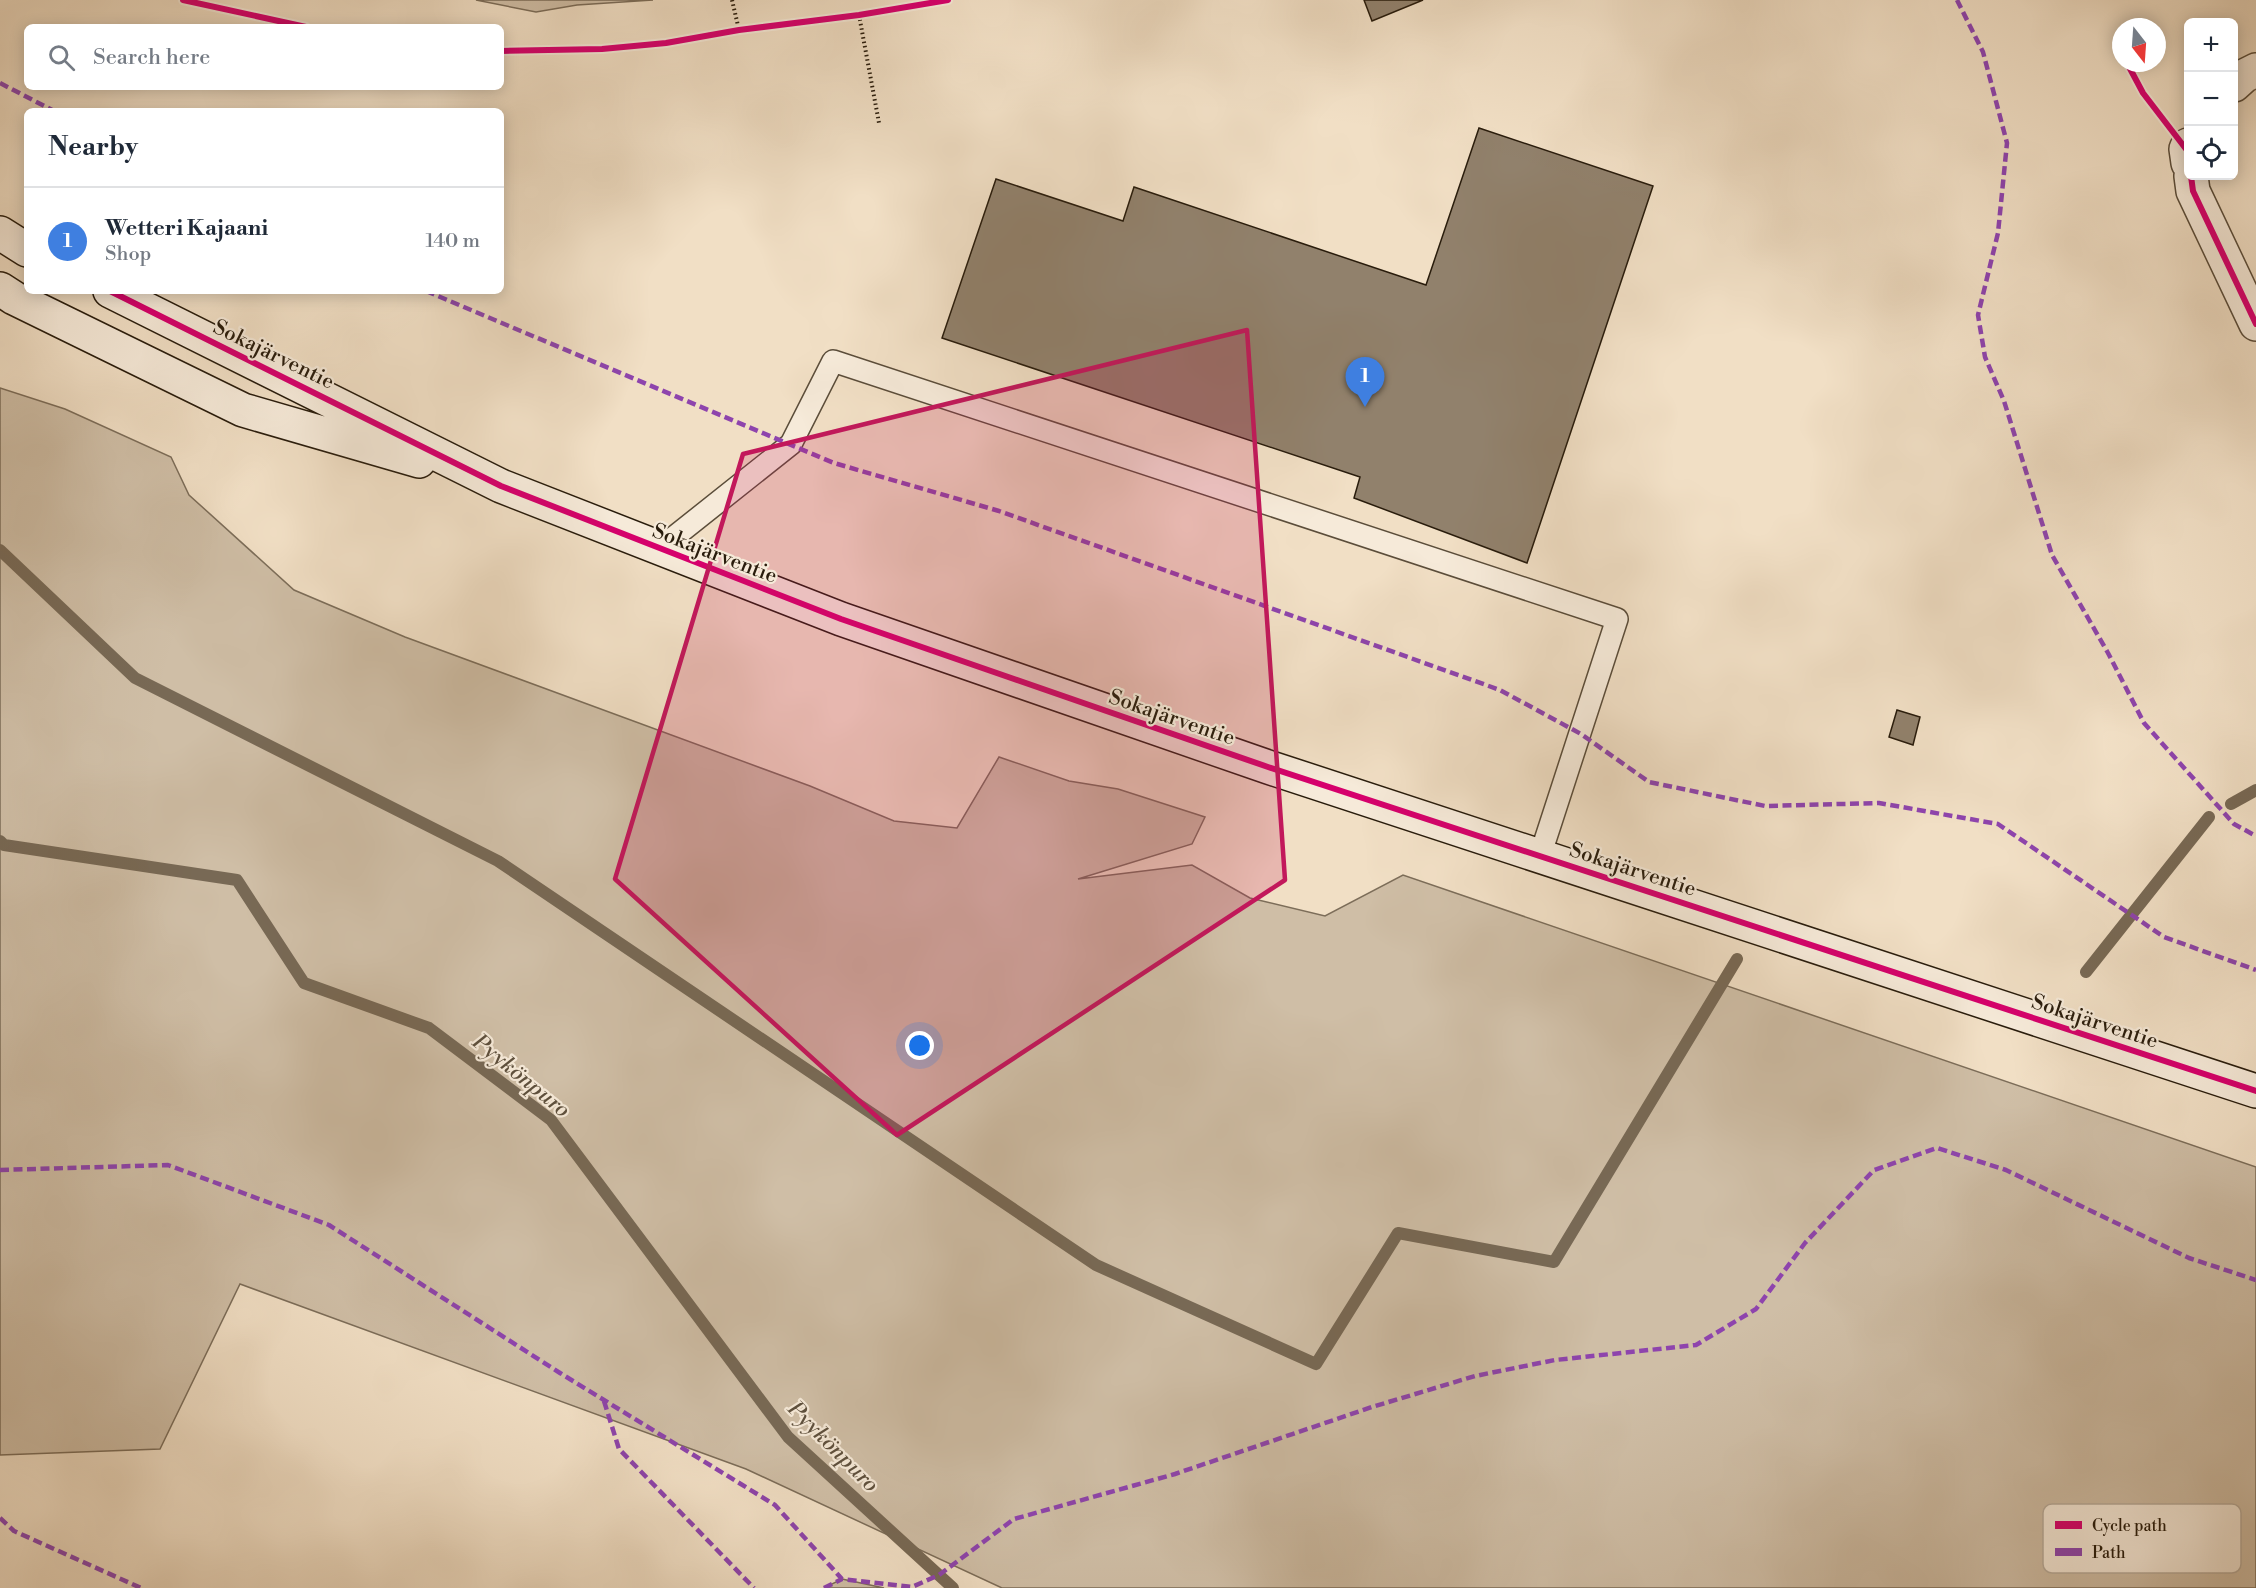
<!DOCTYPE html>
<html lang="en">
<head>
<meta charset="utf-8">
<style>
	body { margin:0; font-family:"Libre Bodoni",serif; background:#f2f2f3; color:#1f2937 }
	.controls { position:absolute; right:18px; top:18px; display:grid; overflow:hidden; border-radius:9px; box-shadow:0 3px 15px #0003 }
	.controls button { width:54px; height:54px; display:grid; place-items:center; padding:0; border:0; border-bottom:2px solid #e0e1e3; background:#fff; color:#1f2937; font:30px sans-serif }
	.compass { position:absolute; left:2112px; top:18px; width:54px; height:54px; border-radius:50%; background:#fff; box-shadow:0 3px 15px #0003; rotate:163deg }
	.you { position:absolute; left:920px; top:1046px; width:21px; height:21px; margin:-15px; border:4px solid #fff; border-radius:50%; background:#1a73e8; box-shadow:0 0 0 9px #1a73e833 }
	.badge { display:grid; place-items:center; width:39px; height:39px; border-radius:50%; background:#b45309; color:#fff; font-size:20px; font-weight:700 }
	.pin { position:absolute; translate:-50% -50px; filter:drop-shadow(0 2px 3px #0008) }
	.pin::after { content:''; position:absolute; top:32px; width:21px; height:18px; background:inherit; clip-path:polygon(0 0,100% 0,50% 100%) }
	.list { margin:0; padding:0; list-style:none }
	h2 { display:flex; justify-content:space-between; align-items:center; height:78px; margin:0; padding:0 24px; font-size:26px }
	h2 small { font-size:20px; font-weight:400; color:#747a83 }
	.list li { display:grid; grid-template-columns:39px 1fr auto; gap:18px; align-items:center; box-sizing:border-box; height:108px; padding:0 24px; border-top:2px solid #e0e1e3 }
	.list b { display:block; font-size:22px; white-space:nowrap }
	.list p { margin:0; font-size:20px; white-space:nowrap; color:#747a83 }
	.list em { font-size:20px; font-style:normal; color:#747a83 }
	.icon { flex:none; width:33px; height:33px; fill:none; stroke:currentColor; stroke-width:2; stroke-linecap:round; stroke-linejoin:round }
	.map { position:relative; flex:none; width:2256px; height:1588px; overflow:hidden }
	.search { position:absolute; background:#fff; box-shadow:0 3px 15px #0003; left:24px; top:24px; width:480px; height:66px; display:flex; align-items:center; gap:15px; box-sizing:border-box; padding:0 21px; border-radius:9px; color:#747a83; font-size:22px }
	.panel { position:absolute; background:#fff; box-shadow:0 3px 15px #0003; left:24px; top:108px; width:480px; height:186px; border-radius:9px }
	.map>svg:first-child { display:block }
	.green { fill:#cfbea6; stroke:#7c6d59; stroke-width:1.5 }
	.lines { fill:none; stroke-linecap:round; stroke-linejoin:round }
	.stream { stroke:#786955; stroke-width:12 }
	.building { fill:#91816c; stroke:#291c0c; stroke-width:1.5 }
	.lane-casing { stroke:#5b4d3a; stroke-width:24 }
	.street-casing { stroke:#5b4d3a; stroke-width:36 }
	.secondary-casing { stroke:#291c0c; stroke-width:36 }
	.path { stroke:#291c0c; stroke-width:4; stroke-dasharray:1.5 3; stroke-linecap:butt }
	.lane { stroke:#f6ead9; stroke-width:21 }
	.street { stroke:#f6ead9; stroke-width:33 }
	.secondary { stroke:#f6ead9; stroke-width:33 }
	.quiet { stroke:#8e44ad; stroke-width:4.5; stroke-dasharray:9 4.5; stroke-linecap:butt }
	.cycleway-casing { stroke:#f6ead9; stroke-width:10 }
	.cycleway { stroke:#d6006c; stroke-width:6 }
	.marked { fill:#c2185b; fill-opacity:0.2; stroke:#c2185b; stroke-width:4.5; stroke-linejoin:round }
	.labels { text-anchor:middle; stroke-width:4.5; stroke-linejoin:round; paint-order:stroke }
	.street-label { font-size:21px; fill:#291c0c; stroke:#f6ead9 }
	.water-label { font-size:22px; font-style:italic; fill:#5e503d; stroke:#f6ead9 }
	.key { fill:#f6ead9; stroke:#b8ac9c; stroke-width:1.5 }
	.key-label { font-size:16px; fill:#291c0c }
</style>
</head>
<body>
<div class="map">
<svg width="2256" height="1588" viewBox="0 0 2256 1588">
	<rect width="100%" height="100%" fill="#f1dfc5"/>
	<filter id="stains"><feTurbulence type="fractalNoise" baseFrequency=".00333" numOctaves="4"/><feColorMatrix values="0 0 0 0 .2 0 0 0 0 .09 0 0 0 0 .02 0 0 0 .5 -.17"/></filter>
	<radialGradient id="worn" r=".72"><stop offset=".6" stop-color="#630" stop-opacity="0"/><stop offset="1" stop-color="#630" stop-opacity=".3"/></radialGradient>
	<!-- green -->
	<path class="green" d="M476 0H653L577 5 536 12Z
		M0 388 65 409 171 457 189 495 294 590 405 637 810 786 894 821 957 828 999 757 1069 781 1118 789 1205 817 1192 844 1078 879 1192 865 1250 898 1325 916 1403 875 2256 1167V1588H1002L746 1469 240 1284 160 1449 0 1455Z
		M842 1579 884 1588H824Z"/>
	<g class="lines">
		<!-- stream -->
		<path class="stream" d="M0 550 135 678 498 861 1096 1265 1316 1364 1398 1233 1554 1262 1737 959
			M2231 804 2256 790
			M0 841 4 845 237 880 304 983 429 1028 551 1120 788 1437 953 1588
			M2086 972 2209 817"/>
	</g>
	<!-- building -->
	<path class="building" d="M1364 0H1423L1372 21Z
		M1479 128 1653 186 1527 563 1354 498 1360 477 942 338 996 179 1123 221 1134 187 1426 285Z
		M1897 710 1920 717 1913 745 1889 737Z"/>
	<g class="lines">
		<!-- lane casing -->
		<g class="lane-casing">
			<path id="lane" d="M659 549 791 444 833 361 1617 619 1540 856"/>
		</g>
		<!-- street casing -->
		<g class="street-casing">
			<path id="street" d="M2234 85 2244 76 2256 70
				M2188 145 2186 149 2188 163
				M2191 176 2193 191 2256 324"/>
		</g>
		<!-- secondary casing -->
		<g class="secondary-casing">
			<path id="secondary" d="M0 233 27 250
				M0 289 14 298 243 410 419 461
				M110 291 501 486 841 619 1268 767 2256 1091"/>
		</g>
		<!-- path -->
		<path class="path" d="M732 0 739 30
			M859 15 879 123"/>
		<!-- lane -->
		<use href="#lane" class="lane"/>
		<!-- street -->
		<use href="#street" class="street"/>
		<!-- secondary -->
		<use href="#secondary" class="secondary"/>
		<!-- quiet -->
		<path class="quiet" d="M1957 0 1983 52 2007 143 1998 233 1978 315 1985 357 2004 401 2052 555 2108 653 2144 723 2234 824 2256 836
			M0 83 54 111
			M426 291 834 463 999 511 1500 690 1581 734 1649 782 1765 806 1879 803 1998 824 2164 937 2256 970
			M0 1170 168 1165 329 1225 560 1373 775 1505 842 1579 912 1587 939 1575 1014 1519 1175 1474 1372 1407 1475 1376 1555 1360 1696 1345 1756 1309 1805 1243 1874 1170 1937 1148 2006 1170 2189 1258 2256 1280
			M604 1401 619 1449 754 1588
			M0 1518 14 1531 141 1588
			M824 1588 842 1579"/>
		<!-- cycleway casing -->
		<g class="cycleway-casing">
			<path id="cycleway" d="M183 0 306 27
				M501 51 602 49 666 43 739 30 859 15 948 0
				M2127 63 2143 93 2186 149
				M2191 176 2193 191 2256 324
				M110 291 501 486 841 619 1268 767 2256 1091"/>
		</g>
		<!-- cycleway -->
		<use href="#cycleway" class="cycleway"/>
	</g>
	<!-- marked area -->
	<path class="marked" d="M1247 330 1285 880 897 1135 615 879 743 454Z"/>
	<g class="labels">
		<!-- street labels -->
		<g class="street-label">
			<text transform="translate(274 354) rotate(26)" y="7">Sokajärventie</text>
			<text transform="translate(715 553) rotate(21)" y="7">Sokajärventie</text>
			<text transform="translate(1172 717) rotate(19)" y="7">Sokajärventie</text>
			<text transform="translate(1633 869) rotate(18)" y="7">Sokajärventie</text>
			<text transform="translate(2095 1021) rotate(18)" y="7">Sokajärventie</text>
		</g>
		<!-- water labels -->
		<g class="water-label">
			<text transform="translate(522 1075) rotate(39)" y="8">Pyykönpuro</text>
			<text transform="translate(834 1446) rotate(45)" y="8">Pyykönpuro</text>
		</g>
	</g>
	<!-- legend -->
	<rect x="2043" y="1504" width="198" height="69" rx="9" class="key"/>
	<rect x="2055" y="1521" width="27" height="8" fill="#d6006c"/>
	<rect x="2055" y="1548" width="27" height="8" fill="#8e44ad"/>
	<g class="key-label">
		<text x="2092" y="1531">Cycle path</text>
		<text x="2092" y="1558">Path</text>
	</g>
	<rect width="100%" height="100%" filter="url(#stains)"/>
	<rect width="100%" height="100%" fill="url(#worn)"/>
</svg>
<div class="controls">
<button>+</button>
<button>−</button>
<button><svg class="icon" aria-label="locate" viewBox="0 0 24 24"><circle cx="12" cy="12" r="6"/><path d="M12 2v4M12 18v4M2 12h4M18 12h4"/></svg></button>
</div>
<svg class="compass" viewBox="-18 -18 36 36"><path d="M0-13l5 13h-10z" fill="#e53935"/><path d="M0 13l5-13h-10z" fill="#747a83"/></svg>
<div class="you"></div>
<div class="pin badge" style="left:1365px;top:407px;background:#3f7fe0">1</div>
<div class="search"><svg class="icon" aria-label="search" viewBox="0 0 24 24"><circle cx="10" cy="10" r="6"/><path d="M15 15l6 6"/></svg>Search here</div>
<section class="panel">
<h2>Nearby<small></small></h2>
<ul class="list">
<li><span class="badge" style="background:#3f7fe0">1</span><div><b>Wetteri Kajaani</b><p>Shop</p></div><em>140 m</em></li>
</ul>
</section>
</div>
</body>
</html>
